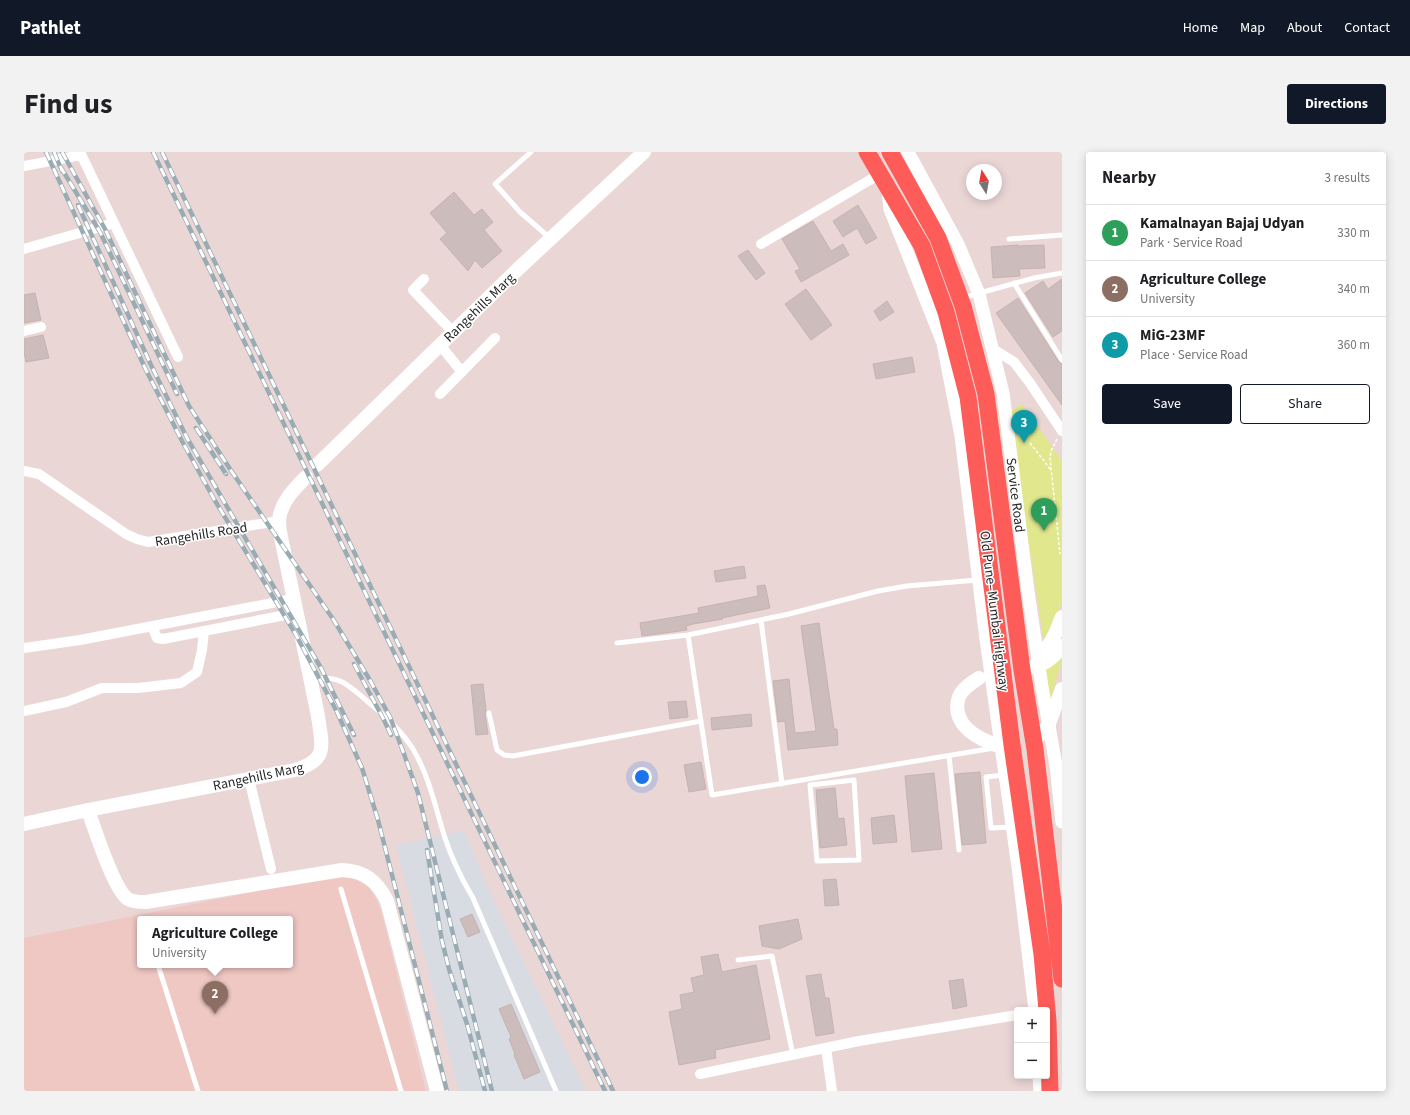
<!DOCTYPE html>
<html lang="en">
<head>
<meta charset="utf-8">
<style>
	body { margin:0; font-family:"Source Sans 3",sans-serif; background:#f2f2f2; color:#202124 }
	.controls { position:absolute; right:12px; bottom:12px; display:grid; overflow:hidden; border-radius:4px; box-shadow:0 2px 10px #0003 }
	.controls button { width:36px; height:36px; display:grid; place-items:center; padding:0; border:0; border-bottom:1px solid #e0e0e0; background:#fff; color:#202124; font:20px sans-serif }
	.compass { position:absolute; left:942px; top:12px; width:36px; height:36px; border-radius:50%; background:#fff; box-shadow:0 2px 10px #0003; rotate:349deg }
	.you { position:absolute; left:618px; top:625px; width:14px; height:14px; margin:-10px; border:3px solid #fff; border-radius:50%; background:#1a73e8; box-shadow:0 0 0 6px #1a73e833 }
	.badge { display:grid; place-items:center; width:26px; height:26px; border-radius:50%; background:#111827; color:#fff; font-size:13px; font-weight:700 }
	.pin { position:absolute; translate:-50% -33px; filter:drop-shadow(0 1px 2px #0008) }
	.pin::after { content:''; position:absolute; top:21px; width:14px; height:12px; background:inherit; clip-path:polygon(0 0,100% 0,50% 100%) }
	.popup { position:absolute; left:113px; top:764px; width:156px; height:52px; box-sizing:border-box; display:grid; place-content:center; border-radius:4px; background:#fff; filter:drop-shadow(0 1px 3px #0005); font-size:13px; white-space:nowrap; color:#757577 }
	.popup b { font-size:15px; color:#202124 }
	.popup::after { content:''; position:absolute; left:50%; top:100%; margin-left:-8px; border:8px solid transparent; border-top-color:#fff }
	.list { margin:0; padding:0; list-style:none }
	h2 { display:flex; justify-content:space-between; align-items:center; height:52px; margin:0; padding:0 16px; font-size:17px }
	h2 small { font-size:13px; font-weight:400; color:#757577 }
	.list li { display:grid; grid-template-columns:26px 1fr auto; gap:12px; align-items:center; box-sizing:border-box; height:56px; padding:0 16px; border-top:1px solid #e0e0e0 }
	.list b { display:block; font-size:15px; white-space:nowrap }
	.list p { margin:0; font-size:13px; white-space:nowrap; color:#757577 }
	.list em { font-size:13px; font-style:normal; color:#757577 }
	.actions { display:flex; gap:8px; padding:12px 16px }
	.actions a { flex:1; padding:9px 0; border:1px solid #111827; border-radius:4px; text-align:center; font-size:14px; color:#111827 }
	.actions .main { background:#111827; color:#fff }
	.map { position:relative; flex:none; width:1038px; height:939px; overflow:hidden; border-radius:4px }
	header { display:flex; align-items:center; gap:24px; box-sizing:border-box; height:56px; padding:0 20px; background:#111827; color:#fff }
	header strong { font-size:19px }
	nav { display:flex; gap:22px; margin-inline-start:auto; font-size:14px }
	.intro { display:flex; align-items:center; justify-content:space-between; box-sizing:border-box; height:96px; padding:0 24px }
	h1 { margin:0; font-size:28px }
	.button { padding:10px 18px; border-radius:4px; background:#111827; color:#fff; font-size:14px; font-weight:700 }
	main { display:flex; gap:24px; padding:0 24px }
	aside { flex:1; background:#fff; border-radius:4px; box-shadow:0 2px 10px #0003 }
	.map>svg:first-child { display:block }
	.industrial { fill:#d8dbe2 }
	.education { fill:#efc7c3; fill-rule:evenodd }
	.green { fill:#e0e78d }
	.building { fill:#ccbcbc; stroke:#c6b2b0 }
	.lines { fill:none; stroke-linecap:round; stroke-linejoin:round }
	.path { stroke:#fff; stroke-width:1.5; stroke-dasharray:3 2; stroke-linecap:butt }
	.service { stroke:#fff; stroke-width:5 }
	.minor { stroke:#fff; stroke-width:10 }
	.tertiary { stroke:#fff; stroke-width:13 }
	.secondary { stroke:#fff; stroke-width:14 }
	.trunk { stroke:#fd5c59; stroke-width:17 }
	.rail-casing { stroke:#99acb3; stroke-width:4.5 }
	.rail { stroke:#fff; stroke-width:3; stroke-dasharray:9; stroke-linecap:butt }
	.labels { text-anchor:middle; stroke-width:3; stroke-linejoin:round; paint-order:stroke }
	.street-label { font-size:14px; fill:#272727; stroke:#fff }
</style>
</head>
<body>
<header>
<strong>Pathlet</strong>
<nav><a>Home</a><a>Map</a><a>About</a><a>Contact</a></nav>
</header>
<div class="intro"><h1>Find us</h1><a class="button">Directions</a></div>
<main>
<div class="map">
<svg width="1038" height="939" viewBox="0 0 1038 939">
	<rect width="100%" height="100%" fill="#ebd6d6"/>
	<!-- industrial -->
	<path class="industrial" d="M440 678 462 731 562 939H435L372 693Z"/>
	<!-- education -->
	<path class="education" d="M317 724 332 727 345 736 353 748 358 762 402 939H0V786L290 728ZM116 767H266V813H116Z"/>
	<!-- green -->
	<path class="green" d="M998 252 1038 309V450L1020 492 985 260Z
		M1038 506V508L1024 556 1019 520Z"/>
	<!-- building -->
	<path class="building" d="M430 40 450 63 458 57 469 70 460 78 478 99 458 116 451 108 444 119 416 87 423 81 406 61Z
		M834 53 853 86 842 92 833 76 819 85 809 69Z
		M789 69 807 99 819 92 825 103 777 130 771 119 776 117 758 87Z
		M994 93V94L1020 93 1021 116 995 117 996 124 969 126 967 95Z
		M724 98 741 121 732 128 714 104Z
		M1038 127V179L1029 185 1001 141 1019 129 1024 137Z
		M782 137 808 173 787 188 761 152Z
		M11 141 17 168 0 171V143Z
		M994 146 1035 210 1038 212V253L972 161Z
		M863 149 870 160 856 169 850 159Z
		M19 183 25 206 2 210 0 200V187Z
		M888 205 891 220 852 227 849 212Z
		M720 414 722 426 692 430 690 419Z
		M741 433 746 456 698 466 699 467 669 472 662 474 663 478 618 484 616 471 675 461 674 456 734 444 733 434Z
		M795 471 810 577H813L814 593 764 598 761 569 754 570 749 529 765 527 771 581 792 579 777 474Z
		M459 532 462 558 461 562 464 582 452 583 447 533Z
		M662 549 664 565 646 567 644 550Z
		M727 562 728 574 688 578 687 566Z
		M677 610 682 637 665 640 660 613Z
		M956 620 962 691 938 693 931 622Z
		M910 621 918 697 888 700 881 624Z
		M811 636 814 667 820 666 823 693 796 696 792 638Z
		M870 663 873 690 849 692 847 666Z
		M812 727 815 753 801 754 799 728Z
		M448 762 456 780 444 785 436 767Z
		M774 767 778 787 755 797 738 794 735 774Z
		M694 802 698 820 732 813 746 887 691 898 692 906 655 913 645 860 658 857 656 843 670 840 667 826 680 823 677 805Z
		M797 822 801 846H805L810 881 792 884 782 824Z
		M939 827 943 854 929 857 925 829Z
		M487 852 516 920 500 927 490 903 491 902 485 887 487 885 475 857Z"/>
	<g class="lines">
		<!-- path -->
		<path class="path" d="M1033 287 1027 299 1026 306 1036 402
			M1006 291 1027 318"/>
		<!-- service -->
		<path class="service" d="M507 0 471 32 496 60 526 86
			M985 87 1038 83
			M990 131 1038 208
			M938 146 1010 126 1038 121
			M737 468 758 632
			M664 483 688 643 970 596
			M593 491 664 483 765 462 854 439 883 434 953 428
			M287 528C315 522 323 532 343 549 360 563 378 579 389 597 405 624 411 654 420 683 427 705 437 726 449 746L532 939
			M465 561 473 598 480 603 489 604 677 569
			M925 604 935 698
			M980 623 962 625 967 676 987 675
			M830 628 835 708 793 709 786 633Z
			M317 737 377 939
			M714 808 748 804 769 903
			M134 813 174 939"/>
		<!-- minor -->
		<path class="minor" d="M56 0 154 205
			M0 14 57 3
			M737 92 856 22
			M0 97 90 71
			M400 127 389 138 429 180
			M0 179 17 175
			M416 193 438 220
			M969 197 990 210 1006 231 1038 279
			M416 242 471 186
			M0 319 15 322 102 382 113 387 124 390 255 369
			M128 474 133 486 139 487 272 461
			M0 496 56 488 269 447
			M0 559 42 550 78 536H114L157 531 173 520 178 498 180 479
			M225 627 247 717
			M802 896 808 939
			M676 922 835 889 993 863"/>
		<!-- tertiary -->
		<path class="tertiary" d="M884 0 934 92 955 142 979 241 1004 439 1018 535 1032 613 1038 670
			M864 40 866 57 919 191 937 284 962 487 994 715 1011 858
			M1015 924 1016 939"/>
		<!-- secondary -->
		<path class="secondary" d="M293 313 494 117 620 0
			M1020 498C1030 490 1033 476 1038 465
			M998 518C1016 513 1027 511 1038 494
			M955 526C947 531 936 538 934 548 929 571 949 584 967 591 971 593 975 595 979 595 982 595 985 594 988 593
			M1010 589 1024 574 1038 537
			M64 658C70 675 90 738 104 747 109 750 116 750 122 750L318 718C341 719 353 729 363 749L413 939
			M0 672 64 658 271 618C305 608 298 594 294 564L257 385C256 380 255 374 255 369 256 351 270 337 282 325"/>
		<!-- trunk -->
		<path class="trunk" d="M843 0 898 94 922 160 944 245 988 593 1018 802 1024 869 1026 939
			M866 0 914 86 939 154 962 242 998 518 1011 597 1038 827"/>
		<!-- rail casing -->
		<g class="rail-casing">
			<path id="rail" d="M22 0 121 216 158 289 190 347 271 481 313 560 338 616 354 668 423 939
				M30 0 38 19
				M38 0 81 77 165 254 208 320 309 467 347 530 366 565 380 602 394 641 468 939
				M129 0 581 939
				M138 0 589 939
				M36 14 76 80 153 242
				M54 53 127 213 163 286 297 516 330 583
				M172 276 202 322
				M330 512 360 568 367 583
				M403 698 418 789 425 817 443 872 461 939"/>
		</g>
		<!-- rail -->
		<use href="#rail" class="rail"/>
	</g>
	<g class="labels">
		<!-- street labels -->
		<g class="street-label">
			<text transform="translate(455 155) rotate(-44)" y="5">Rangehills Marg</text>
			<text transform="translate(992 343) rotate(83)" y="5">Service Road</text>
			<text transform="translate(177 382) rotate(-9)" y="5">Rangehills Road</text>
			<text transform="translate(971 459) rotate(83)" y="5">Old Pune–Mumbai Highway</text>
			<text transform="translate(234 624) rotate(-12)" y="5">Rangehills Marg</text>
		</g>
	</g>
</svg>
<div class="controls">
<button>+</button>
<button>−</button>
</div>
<svg class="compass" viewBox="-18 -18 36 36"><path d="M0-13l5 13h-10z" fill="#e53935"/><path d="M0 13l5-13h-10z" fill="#757577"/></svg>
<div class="you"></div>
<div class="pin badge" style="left:1020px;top:379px;background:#2e9e5b">1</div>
<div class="pin badge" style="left:191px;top:862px;background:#8d6e63">2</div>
<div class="popup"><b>Agriculture College</b>University</div>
<div class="pin badge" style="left:1000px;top:291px;background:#0f9aa8">3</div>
</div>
<aside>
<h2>Nearby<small>3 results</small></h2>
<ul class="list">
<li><span class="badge" style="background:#2e9e5b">1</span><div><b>Kamalnayan Bajaj Udyan</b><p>Park · Service Road</p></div><em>330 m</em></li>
<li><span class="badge" style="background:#8d6e63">2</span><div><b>Agriculture College</b><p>University</p></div><em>340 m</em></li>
<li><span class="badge" style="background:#0f9aa8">3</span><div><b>MiG-23MF</b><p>Place · Service Road</p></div><em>360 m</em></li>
</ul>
<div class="actions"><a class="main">Save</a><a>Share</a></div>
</aside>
</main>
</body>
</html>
